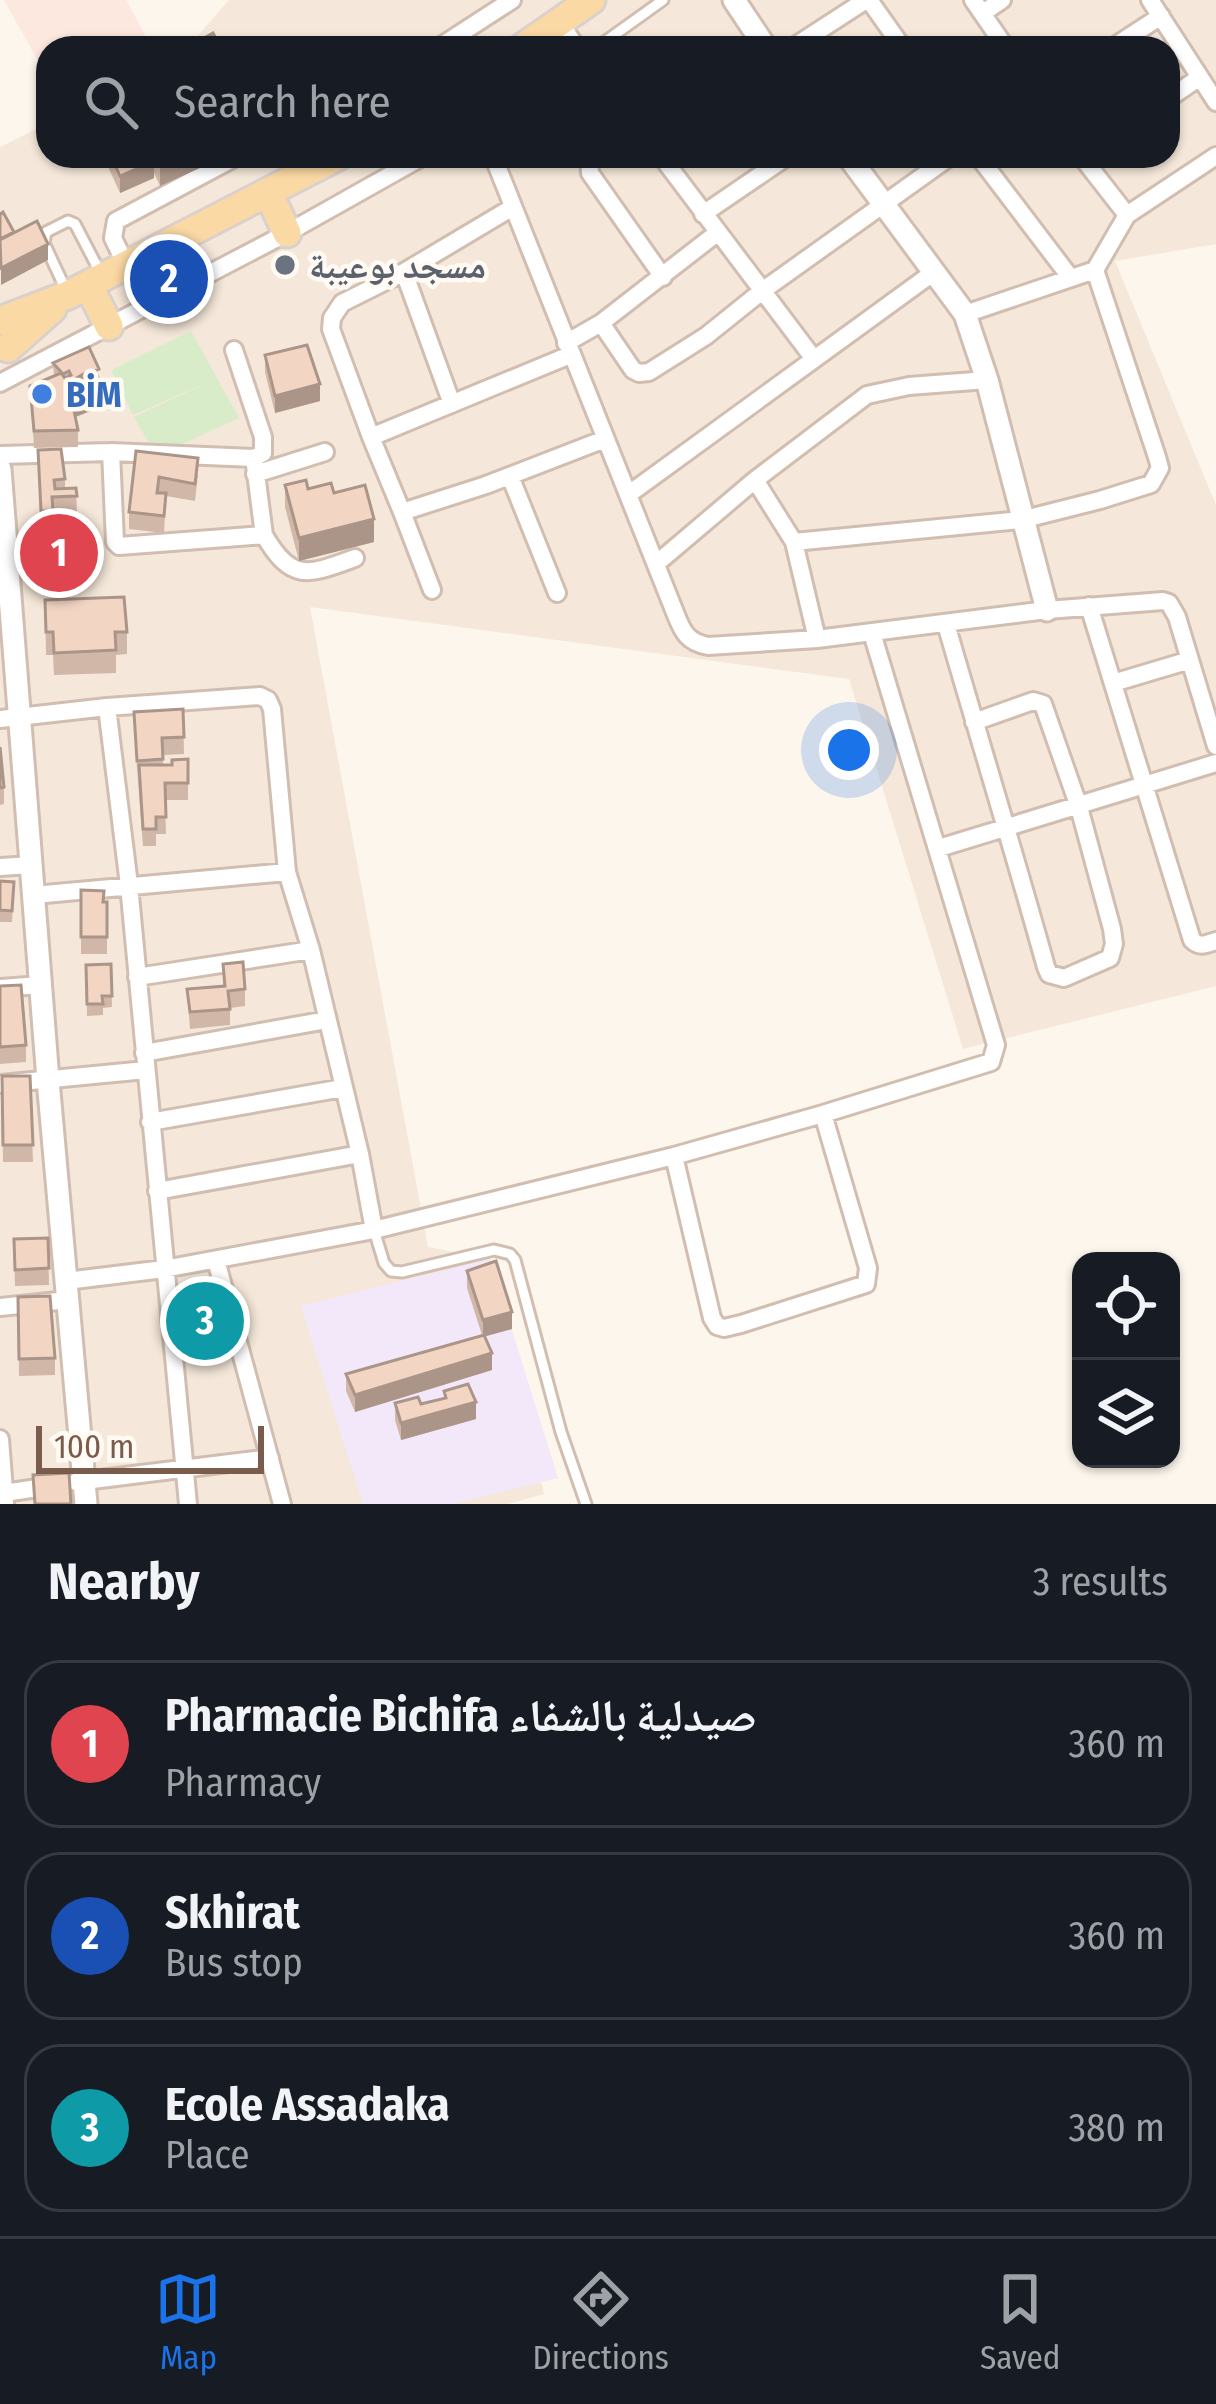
<!DOCTYPE html>
<html lang="en">
<head>
<meta charset="utf-8">
<style>
	body { margin:0; font-family:"Fira Sans Condensed","Noto Naskh Arabic",sans-serif; background:#242831; color:#f1f3f6 }
	.controls { position:absolute; right:36px; bottom:36px; display:grid; overflow:hidden; border-radius:24px; box-shadow:0 3px 9px #0004 }
	.controls button { width:108px; height:108px; display:grid; place-items:center; padding:0; border:0; border-bottom:3px solid #363941; background:#171b24; color:#f1f3f6; font:60px sans-serif }
	.scale { position:absolute; left:36px; bottom:30px; width:228px; box-sizing:border-box; padding-left:12px; border:6px solid #7a5c4d; border-top:0; font-size:33px; line-height:42px; white-space:nowrap; color:#7a5c4d; -webkit-text-stroke:9px #fffaf3; paint-order:stroke }
	.you { position:absolute; left:849px; top:750px; width:42px; height:42px; margin:-30px; border:9px solid #fff; border-radius:50%; background:#1a73e8; box-shadow:0 0 0 18px #1a73e833 }
	.badge { display:grid; place-items:center; width:78px; height:78px; border-radius:50%; background:#1a73e8; color:#fff; font-size:39px; font-weight:700 }
	.pin { position:absolute; translate:-50% -50%; border:6px solid #fff; box-shadow:0 3px 12px #0006 }
	.list { margin:0; padding:0; list-style:none }
	h2 { display:flex; justify-content:space-between; align-items:center; height:156px; margin:0; padding:0 48px; font-size:51px }
	h2 small { font-size:39px; font-weight:400; color:#9ea1a6 }
	.list li { display:grid; grid-template-columns:78px 1fr auto; gap:36px; align-items:center; box-sizing:border-box; height:168px; margin:0 24px 24px; padding:0 24px; border:3px solid #363941; border-radius:36px }
	.list b { display:block; font-size:45px; white-space:nowrap }
	.list p { margin:0; font-size:39px; white-space:nowrap; color:#9ea1a6 }
	.list em { font-size:39px; font-style:normal; color:#9ea1a6 }
	.icon { flex:none; width:66px; height:66px; fill:none; stroke:currentColor; stroke-width:2; stroke-linecap:round; stroke-linejoin:round }
	.map { position:relative; flex:none; width:1216px; height:1504px; overflow:hidden }
	.search { position:absolute; background:#171b24; box-shadow:0 3px 9px #0004; left:36px; right:36px; top:36px; height:132px; display:flex; align-items:center; gap:30px; box-sizing:border-box; padding:0 42px; border-radius:36px; color:#9ea1a6; font-size:45px }
	.sheet { height:732px; background:#171b24 }
	nav { display:flex; justify-content:space-around; align-items:center; box-sizing:border-box; height:168px; border-top:3px solid #363941; background:#171b24; font-size:33px; color:#9ea1a6 }
	nav a { display:grid; justify-items:center; gap:6px }
	nav .on { color:#1a73e8 }
	.map>svg:first-child { display:block }
	.residential { fill:#f5e8da }
	.commercial { fill:#fde8e0 }
	.education { fill:#f3e8fa }
	.green { fill:#d8ecc9 }
	.lines { fill:none; stroke-linecap:round; stroke-linejoin:round }
	.service-casing { stroke:#d1beb0; stroke-width:15 }
	.minor-casing { stroke:#d1beb0; stroke-width:22 }
	.tertiary-casing { stroke:#d1beb0; stroke-width:27 }
	.primary-casing { stroke:#dad1cd; stroke-width:33 }
	.service { stroke:#fff; stroke-width:9 }
	.minor { stroke:#fff; stroke-width:16 }
	.tertiary { stroke:#fff; stroke-width:21 }
	.primary { stroke:#fbd9a5; stroke-width:27 }
	.wall { fill:#d1b7a8 }
	.shaded-wall { fill:#aa9588 }
	.building { fill:#f3d5c3; stroke:#aa9588; stroke-width:3; fill-rule:evenodd }
	.worship-dot { fill:#6b7280; stroke:#fffaf3; stroke-width:4.5 }
	.shop-dot { fill:#3f7fe0; stroke:#fffaf3; stroke-width:4.5 }
	.labels { text-anchor:middle; stroke-width:9; stroke-linejoin:round; paint-order:stroke }
	.worship-label { font-size:36px; font-weight:bold; fill:#5b616d; stroke:#fffaf3; text-anchor:start }
	.shop-label { font-size:36px; font-weight:bold; fill:#366cbe; stroke:#fffaf3; text-anchor:start }
</style>
</head>
<body>
<div class="map">
<svg width="1216" height="1504" viewBox="0 0 1216 1504">
	<rect width="100%" height="100%" fill="#fdf6ec"/>
	<!-- residential -->
	<path class="residential" d="M229 0H1216V244L1115 261 1216 505V986L963 1049 849 679 310 607 428 1247 490 1259 544 1494 508 1504H0V147L48 123V156H1168V48H187Z"/>
	<!-- commercial -->
	<path class="commercial" d="M4 0H126L152 48H48V79Z"/>
	<!-- education -->
	<path class="education" d="M490 1259 558 1478 452 1504H363L301 1306Z"/>
	<!-- green -->
	<path class="green" d="M191 331 239 418 156 456 134 417 211 381 133 415 111 370Z"/>
	<g class="lines">
		<!-- service casing -->
		<g class="service-casing">
			<path id="service" d="M596 48 663 0
				M66 290 44 243 46 232 68 221 75 224 100 272
				M374 1230 384 1263 391 1271 402 1272 494 1250 510 1254 515 1260 561 1432 586 1504"/>
		</g>
		<!-- minor casing -->
		<g class="minor-casing">
			<path id="minor" d="M869 0 903 48
				M973 0 1006 48
				M1150 0 1216 102
				M983 13 1002 0
				M560 23 577 48
				M438 48 512 0
				M792 48 866 0
				M1112 48 1161 16
				M1168 99 1200 77
				M493 156 676 615C683 633 688 642 708 646L817 639 1047 610 1163 601 1169 603 1177 617 1216 746
				M589 156 590 173 663 277
				M661 156 814 359
				M978 156 1070 277
				M1081 156 1127 215
				M513 207 404 272 342 303 332 318 331 329 371 437 402 512 486 485 605 439
				M703 214 788 156
				M717 233 601 323 633 370 639 373 649 372 706 336 762 291 951 156
				M126 265 113 238 116 221 238 156
				M404 272 452 404
				M965 314 1095 270 1127 215 1216 156
				M566 343 601 323
				M234 350 263 437V453L254 458
				M0 383 287 233 424 156
				M371 437 570 355
				M0 455 111 452 254 458 264 535 119 546 115 542 111 452
				M255 474 325 452
				M510 476 557 593
				M755 480 794 542 817 639
				M629 494 934 272
				M402 512 432 590
				M264 535C292 583 308 575 355 558
				M794 542 1021 520 1100 500 1151 484 1160 468 1157 457 1095 270
				M656 564 755 480 867 395 909 386 987 380
				M1089 606 1192 940C1200 948 1206 944 1216 941
				M946 624C979 738 1014 852 1046 967L1049 974 1064 978 1110 958 1114 944 1112 929 1079 807 1043 704 1033 701 974 722
				M1113 683 1190 660
				M0 719 107 707 129 885 188 1504
				M939 848 1216 763
				M0 867 31 865
				M34 895 287 872
				M137 977 311 950
				M0 988 41 985
				M144 1053 327 1020
				M0 1084 146 1070
				M150 1122 343 1088
				M674 1156 712 1318 717 1326 724 1328 741 1324 866 1284 868 1268 823 1114
				M157 1191 360 1154
				M374 1230 674 1156 823 1114 991 1062 996 1045 872 633
				M216 1260 282 1504
				M66 1281 164 1269 374 1230 360 1154 311 950 287 872 272 709 268 700 260 696 107 707
				M0 1307 68 1300
				M0 1439 5 1503
				M76 1482 270 1458
				M4 1493 51 1486"/>
		</g>
		<!-- tertiary casing -->
		<g class="tertiary-casing">
			<path id="tertiary" d="M734 0 766 48
				M848 156 965 314 987 380 1047 610
				M0 469 48 1080 86 1504"/>
		</g>
		<!-- primary casing -->
		<g class="primary-casing">
			<path id="primary" d="M522 48 591 0
				M269 194 287 233
				M88 285 109 326
				M0 321 68 295 338 156
				M8 348 52 309"/>
		</g>
		<!-- service -->
		<use href="#service" class="service"/>
		<!-- minor -->
		<use href="#minor" class="minor"/>
		<!-- tertiary -->
		<use href="#tertiary" class="tertiary"/>
		<!-- primary -->
		<use href="#primary" class="primary"/>
	</g>
	<!-- wall -->
	<path class="wall" d="M103 156H213V162L160 186 154 173V178L120 193Z
		M89 347 106 405 76 417 78 430V447L34 448 30 386 54 376 53 363Z
		M265 355 320 401 275 413 265 372Z
		M38 450 65 479V488H76L77 513 53 514V528H41Z
		M136 451 198 475 195 501 166 496 164 533 129 529V512Z
		M285 485 334 493 374 542 299 561 285 507Z
		M45 600 127 632V654L116 655V673L54 675 53 655H46Z
		M183 709 184 754 163 755V765H172L188 759V800H165L166 834H156V846H143L134 729Z
		M0 747 4 787V804L0 805Z
		M0 881 14 882 12 922H0Z
		M81 890 103 902H107V954H81Z
		M111 964 112 1007 103 1008V1015L87 1016 86 965Z
		M223 964 245 989V1006L230 1008V1025L190 1029 187 989 223 986Z
		M0 986 26 1045V1062L0 1064Z
		M2 1076H30L33 1162H3Z
		M48 1238 49 1285 15 1286 14 1239Z
		M467 1271 512 1329 485 1336 492 1370 355 1412 346 1391V1374L482 1335 467 1288Z
		M219 1280 221 1344 192 1345 190 1281Z
		M18 1297 55 1358V1375L19 1376Z
		M444 1391 476 1419 401 1440 395 1420V1403L421 1404 444 1399Z"/>
	<!-- shaded-wall -->
	<path class="shaded-wall" d="M176 156H213V162L160 186V163Z
		M154 161V178L120 193V176Z
		M48 244V260L1 285V268Z
		M320 384V401L275 413V396Z
		M106 394V405L72 418V407Z
		M374 519V542L299 561V538Z
		M512 1312V1329L483 1337V1320Z
		M492 1353V1370L355 1412V1395Z
		M476 1402V1419L401 1440V1423Z"/>
	<!-- building -->
	<path class="building" d="M213 33 221 48H211L204 38Z
		M111 156H152L154 161 120 176Z
		M157 156H176L160 163Z
		M3 212 14 232 0 239V214Z
		M37 221 48 244 1 268 0 240Z
		M307 345 320 384 275 396 265 355Z
		M89 347 99 369 95 371 106 394 73 407 68 382 65 378 71 375 69 371 63 374 53 363ZM87 372 89 375 74 382 73 380Z
		M61 373 68 382 78 430 34 431 30 386Z
		M61 449 65 479 54 480 55 489 76 488 77 496 52 497 53 511H41L38 450Z
		M136 451 198 458 195 484 159 477 157 493H166L164 516 129 512Z
		M306 480 308 489 331 483 334 493 365 485 374 519 299 538 285 485Z
		M124 597 127 632H115L116 650 54 653 53 632H46L45 600Z
		M183 709 184 737 162 738 163 759 137 761 134 712Z
		M0 747 4 787 0 788Z
		M188 759V783H165L166 817H156V829H143L139 765H172V760Z
		M0 881 14 882 12 911 0 910Z
		M81 890 104 891 103 902H107V937H81Z
		M243 962 245 989 228 991 230 1009 190 1012 187 989 225 986 223 964Z
		M111 964 112 996H102L103 1004H87L86 965Z
		M21 985 26 1045 0 1047V986Z
		M2 1076H30L33 1145H3Z
		M48 1238 49 1268 15 1270 14 1239Z
		M496 1261 512 1312 483 1320 467 1271Z
		M219 1280 221 1327 192 1328 190 1281Z
		M50 1296 55 1358 19 1359 18 1297Z
		M484 1335 492 1353 355 1395 346 1374Z
		M468 1384 476 1402 401 1423 395 1403 418 1397 421 1404 446 1398 444 1391Z
		M69 1473 71 1504H35L33 1475Z"/>
	<!-- markers -->
	<circle class="worship-dot" cx="285" cy="265" r="12"/>
	<circle class="shop-dot" cx="42" cy="394" r="12"/>
	<g class="labels">
		<!-- worship labels -->
		<g class="worship-label">
			<text x="309" y="278">مسجد بوعيبة</text>
		</g>
		<!-- shop labels -->
		<g class="shop-label">
			<text x="66" y="407">BİM</text>
		</g>
	</g>
</svg>
<div class="controls">
<button><svg class="icon" aria-label="locate" viewBox="0 0 24 24"><circle cx="12" cy="12" r="6"/><path d="M12 2v4M12 18v4M2 12h4M18 12h4"/></svg></button>
<button><svg class="icon" aria-label="layers" viewBox="0 0 24 24"><path d="M12 4l9 5-9 5-9-5zM3 14l9 5 9-5"/></svg></button>
</div>
<div class="scale">100 m</div>
<div class="you"></div>
<div class="pin badge" style="left:59px;top:553px;background:#e0444e">1</div>
<div class="pin badge" style="left:169px;top:279px;background:#1a4fb4">2</div>
<div class="pin badge" style="left:205px;top:1321px;background:#0f9aa8">3</div>
<div class="search"><svg class="icon" aria-label="search" viewBox="0 0 24 24"><circle cx="10" cy="10" r="6"/><path d="M15 15l6 6"/></svg>Search here</div>
</div>
<section class="sheet">
<h2>Nearby<small>3 results</small></h2>
<ul class="list">
<li><span class="badge" style="background:#e0444e">1</span><div><b>Pharmacie Bichifa صيدلية بالشفاء</b><p>Pharmacy</p></div><em>360 m</em></li>
<li><span class="badge" style="background:#1a4fb4">2</span><div><b>Skhirat</b><p>Bus stop</p></div><em>360 m</em></li>
<li><span class="badge" style="background:#0f9aa8">3</span><div><b>Ecole Assadaka</b><p>Place</p></div><em>380 m</em></li>
</ul>
</section>
<nav>
<a class="on"><svg class="icon" aria-label="map" viewBox="0 0 24 24"><path d="M3 6l6-2 6 2 6-2v14l-6 2-6-2-6 2zM9 4v14M15 6v14"/></svg>Map</a>
<a><svg class="icon" aria-label="directions" viewBox="0 0 24 24"><path d="M12 3l9 9-9 9-9-9zM9 14v-3h6M13 9l2 2-2 2"/></svg>Directions</a>
<a><svg class="icon" aria-label="saved" viewBox="0 0 24 24"><path d="M7 4h10v16l-5-4-5 4z"/></svg>Saved</a>
</nav>
</body>
</html>
